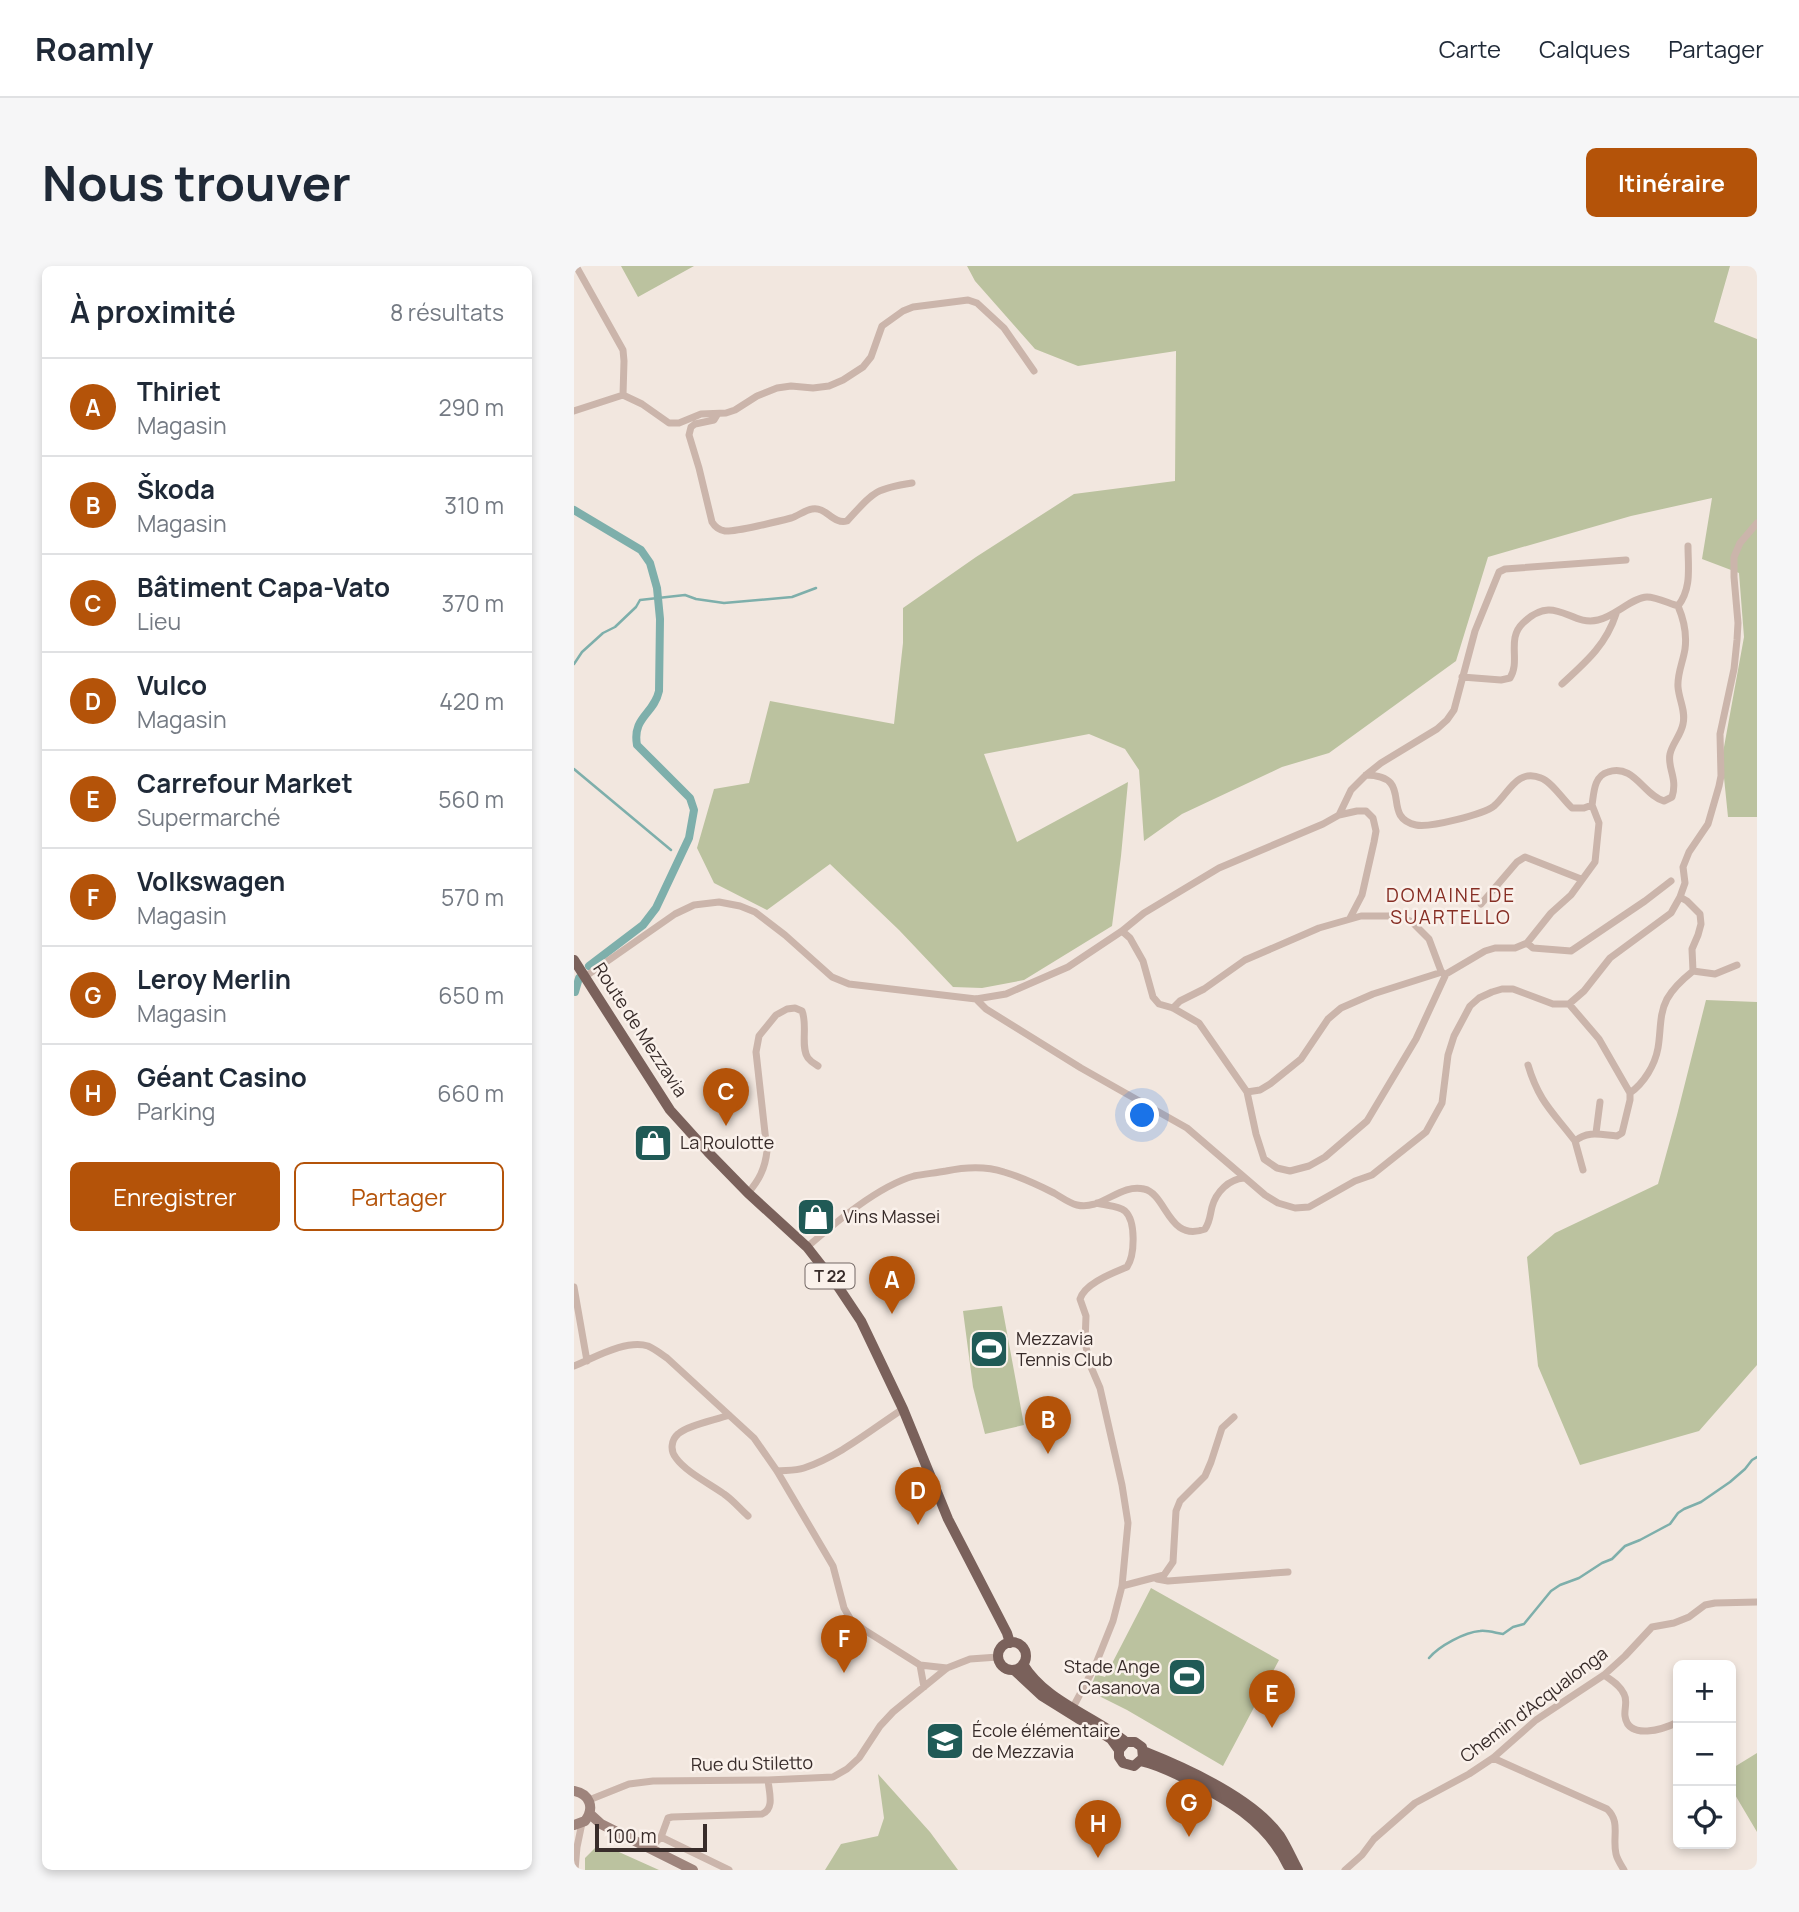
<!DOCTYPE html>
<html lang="fr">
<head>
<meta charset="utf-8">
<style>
	body { margin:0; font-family:Manrope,sans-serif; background:#f6f6f7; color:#1f2937 }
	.controls { position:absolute; right:21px; bottom:21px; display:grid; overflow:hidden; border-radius:10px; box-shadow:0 4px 10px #0003 }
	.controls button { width:63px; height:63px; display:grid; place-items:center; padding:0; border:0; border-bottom:2px solid #e0e1e3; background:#fff; color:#1f2937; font:35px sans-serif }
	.scale { position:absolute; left:21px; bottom:18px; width:112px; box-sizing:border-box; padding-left:7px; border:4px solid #382c2a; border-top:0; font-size:19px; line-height:24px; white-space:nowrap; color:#382c2a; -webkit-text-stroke:5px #faf1eb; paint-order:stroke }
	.you { position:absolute; left:569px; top:850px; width:24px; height:24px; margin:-18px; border:5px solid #fff; border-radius:50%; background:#1a73e8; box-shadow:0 0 0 10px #1a73e833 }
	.badge { display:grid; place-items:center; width:46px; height:46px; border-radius:50%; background:#b45309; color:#fff; font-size:23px; font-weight:700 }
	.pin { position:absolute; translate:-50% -58px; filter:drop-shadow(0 2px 4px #0008) }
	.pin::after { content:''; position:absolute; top:37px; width:24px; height:21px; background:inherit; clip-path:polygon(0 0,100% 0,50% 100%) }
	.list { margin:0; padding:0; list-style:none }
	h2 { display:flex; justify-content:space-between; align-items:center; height:91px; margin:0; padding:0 28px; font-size:30px }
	h2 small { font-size:23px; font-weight:400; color:#747a83 }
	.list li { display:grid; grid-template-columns:46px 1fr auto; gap:21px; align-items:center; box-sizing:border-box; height:98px; padding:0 28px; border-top:2px solid #e0e1e3 }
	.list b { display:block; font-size:26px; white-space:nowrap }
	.list p { margin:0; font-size:23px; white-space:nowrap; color:#747a83 }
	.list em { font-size:23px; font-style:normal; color:#747a83 }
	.actions { display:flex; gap:14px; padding:21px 28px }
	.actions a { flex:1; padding:16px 0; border:2px solid #b45309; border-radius:10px; text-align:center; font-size:24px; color:#b45309 }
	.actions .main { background:#b45309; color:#fff }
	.icon { flex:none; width:38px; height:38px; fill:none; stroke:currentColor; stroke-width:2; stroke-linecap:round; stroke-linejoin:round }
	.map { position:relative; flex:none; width:1183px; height:1604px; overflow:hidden; border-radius:10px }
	header { display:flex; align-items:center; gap:42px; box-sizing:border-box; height:98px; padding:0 35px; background:#fff; border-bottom:2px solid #e0e1e3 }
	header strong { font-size:33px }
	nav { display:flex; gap:38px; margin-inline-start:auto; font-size:24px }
	.intro { display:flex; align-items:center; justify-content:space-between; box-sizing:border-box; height:168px; padding:0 42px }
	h1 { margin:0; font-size:49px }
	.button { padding:18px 32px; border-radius:10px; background:#b45309; color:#fff; font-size:24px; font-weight:700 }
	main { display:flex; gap:42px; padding:0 42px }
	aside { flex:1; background:#fff; border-radius:10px; box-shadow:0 4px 10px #0003 }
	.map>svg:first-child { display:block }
	.green { fill:#bbc29f }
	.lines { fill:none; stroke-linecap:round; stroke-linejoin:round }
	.stream { stroke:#7eafab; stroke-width:2.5 }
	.canal { stroke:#7eafab; stroke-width:8 }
	.street { stroke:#cbb5ab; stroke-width:7 }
	.secondary { stroke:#9e847c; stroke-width:10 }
	.primary { stroke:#7a615b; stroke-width:10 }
	.labels { text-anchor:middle; stroke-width:5; stroke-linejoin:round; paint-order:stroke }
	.shield { fill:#faf1eb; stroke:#726764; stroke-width:2 }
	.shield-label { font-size:16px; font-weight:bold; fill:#382c2a }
	.street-label { font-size:18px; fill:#382c2a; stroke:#faf1eb }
	.poi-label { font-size:18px; fill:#382c2a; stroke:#faf1eb; text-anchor:start }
	.neighbourhood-label { font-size:19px; letter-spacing:2px; fill:#862e24; stroke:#faf1eb }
</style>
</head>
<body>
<header>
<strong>Roamly</strong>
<nav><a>Carte</a><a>Calques</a><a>Partager</a></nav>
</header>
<div class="intro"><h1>Nous trouver</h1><a class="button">Itinéraire</a></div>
<main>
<aside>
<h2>À proximité<small>8 résultats</small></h2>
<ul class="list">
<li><span class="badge">A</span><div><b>Thiriet</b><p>Magasin</p></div><em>290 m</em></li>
<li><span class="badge">B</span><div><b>Škoda</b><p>Magasin</p></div><em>310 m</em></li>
<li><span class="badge">C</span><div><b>Bâtiment Capa-Vato</b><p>Lieu</p></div><em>370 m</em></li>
<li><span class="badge">D</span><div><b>Vulco</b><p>Magasin</p></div><em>420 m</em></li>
<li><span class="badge">E</span><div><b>Carrefour Market</b><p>Supermarché</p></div><em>560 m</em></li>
<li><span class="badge">F</span><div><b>Volkswagen</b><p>Magasin</p></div><em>570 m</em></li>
<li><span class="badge">G</span><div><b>Leroy Merlin</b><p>Magasin</p></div><em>650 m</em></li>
<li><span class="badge">H</span><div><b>Géant Casino</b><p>Parking</p></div><em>660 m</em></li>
</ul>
<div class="actions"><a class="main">Enregistrer</a><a>Partager</a></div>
</aside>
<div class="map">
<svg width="1183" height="1604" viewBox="0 0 1183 1604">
	<rect width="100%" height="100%" fill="#f2e7df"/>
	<!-- green -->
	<path class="green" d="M47 0H120L64 31Z
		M393 0H1156L1140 56 1183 73V551H1154L1148 492 1170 371 1165 307 1128 293 1138 232 1057 250 914 291 882 395 755 487 708 501 608 548 570 575 565 504 551 483 515 468 410 488 443 576 554 516 547 590 538 660 450 714 408 722 379 721 325 664 256 598 193 644 140 617 123 582 140 523 175 517 196 435 320 458 329 377V342L402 291 500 228 601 215 602 85 504 100 461 83 401 15Z
		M1132 734 1183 736V1099L1125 1165 1006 1199 964 1100 953 991 981 967 1084 918 1103 849Z
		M428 1040 450 1159 411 1168 399 1121 389 1045Z
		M577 1322 705 1394 649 1500 553 1444 515 1425 522 1408 531 1411Z
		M1183 1487V1566L1157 1522V1503Z
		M304 1508 356 1566 384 1604H251L267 1578 304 1570 310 1552Z
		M21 1582H36L85 1604H11V1592Z"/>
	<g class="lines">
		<!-- stream -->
		<path class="stream" d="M0 398 8 386 29 367 41 361 62 341 66 334 111 329 122 333 150 337 218 331 242 322
			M0 503 97 584
			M855 1392C865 1380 891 1366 906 1365 913 1364 922 1367 929 1368L939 1361 950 1358 977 1325 986 1319 1005 1312 1028 1297 1038 1293 1051 1280 1066 1274 1096 1258 1104 1247 1110 1243 1127 1236 1156 1216 1171 1203 1178 1194 1183 1191"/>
		<!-- canal -->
		<path class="canal" d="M0 244 67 284 76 297 83 322 86 353 85 425C80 448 58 451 63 479L116 532 120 544 115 572 82 642 69 659 15 700
			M1 726 5 712"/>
		<!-- street -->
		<path class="street" d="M2 0 49 84 50 95 49 129
			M0 145 49 129 68 138 95 157H105L127 148 152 147 161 144 183 130 203 122 217 120 239 122 255 120 269 114 289 101 297 91 308 60 329 45 339 41 394 34 403 37 430 62 460 105
			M143 149 140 154 121 158 117 161 115 169 125 202 138 256C141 261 145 264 151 265 161 266 206 255 217 252 224 250 231 244 238 243 252 240 259 259 273 255 299 227 299 223 338 217
			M888 411 927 414 936 412C947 395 932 373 949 357 981 326 996 361 1024 354 1040 351 1059 331 1073 331 1082 331 1094 337 1104 340 1118 322 1114 301 1114 280
			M988 418C1012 396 1032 379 1042 348
			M792 509C842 510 805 551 842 559 856 562 910 548 920 540 935 527 943 502 967 512 978 516 989 534 998 542H1010L1018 539C1020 526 1020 510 1034 506 1060 497 1070 530 1090 535L1098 531C1104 512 1093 502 1096 488 1098 478 1107 469 1109 458 1112 445 1105 434 1104 421 1103 408 1109 396 1111 383 1113 368 1110 354 1104 340
			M765 549 783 545H792L799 552 802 565 800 576 788 629 776 652
			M907 638 943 596 951 591 1007 613
			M548 665 556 672 569 695 579 731 585 738 599 742 625 757 673 826 682 868 690 893 703 902 716 905 735 900 751 891 793 855 842 773 872 708 911 685 921 682H941L953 677 977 647 997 629 1021 596 1025 557 1018 539
			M953 677 959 682 997 685 1071 635 1097 615
			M1119 705 1141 708 1163 699
			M10 709 15 708 101 648 120 639 145 636 166 640 181 646 211 669 258 711 275 718 402 733 432 728 494 701 548 665 570 647 645 602 749 558 765 549 777 524 792 509 807 497 863 463 873 454 880 444 901 365 925 306 931 303 1052 294
			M402 733 412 743 507 802 613 862 691 929 704 937 721 942 735 941 781 915 798 909 852 866 868 837 874 789 880 770 896 740 905 732 918 726 928 723H939L979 738H995L1010 725 1036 692 1097 647 1106 631 1111 617 1109 601 1115 586 1134 558 1145 520 1147 510 1146 468 1160 403 1163 374 1164 357 1160 311V291L1166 277 1183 257
			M995 738 1025 773 1056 827
			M599 742 606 735 630 723 671 694 745 662 787 650H825L838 656 855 673 867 705
			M954 799C965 836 979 846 1001 875 1014 864 1028 869 1043 870L1048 867 1056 834V827C1070 817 1081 799 1084 782 1087 765 1085 748 1093 733 1099 722 1109 713 1119 705L1118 683 1124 669 1127 658 1126 648 1113 635 1106 631
			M673 826 686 824 696 818 727 793 754 753 767 742 799 728 868 706
			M1022 867 1026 836
			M1001 875 1009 904
			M174 927C185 914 191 903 193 885L182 786 185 770 202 749 213 743 221 742 228 745C234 759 226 781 234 792 237 796 241 798 244 800
			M233 981C261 957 304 920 340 910 350 908 361 907 372 905 391 901 412 900 430 906 447 911 464 919 480 927 487 931 495 937 503 939 527 945 546 917 570 923 593 928 594 977 631 963 636 956 636 949 638 941 642 926 655 913 670 912
			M0 1021 13 1095
			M0 1100C20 1092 52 1073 74 1080 81 1083 87 1088 93 1092L180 1172 203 1205 259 1300 270 1342 277 1354 292 1365 346 1399 373 1402
			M155 1149C142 1154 114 1159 104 1168 97 1174 96 1185 102 1192 112 1206 136 1218 150 1228 159 1234 166 1243 174 1250
			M203 1205C212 1204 221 1205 230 1202 266 1190 298 1163 329 1143
			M583 1313 594 1315 714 1306
			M548 1320 590 1309 599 1296 602 1245 606 1235 631 1210 637 1196 648 1162 660 1151
			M346 1399 350 1421
			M1030 1409C1038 1415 1046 1419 1050 1428 1054 1435 1050 1443 1051 1450 1054 1475 1090 1463 1104 1456
			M497 1445 521 1400 539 1355 548 1320 554 1257 548 1219 526 1122 517 1101 511 1077 512 1050 506 1033C511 1017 539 1007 553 1001 561 989 562 955 551 945 544 939 531 940 523 937
			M919 1492 1033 1543C1047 1556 1038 1571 1042 1588 1043 1593 1047 1599 1050 1604
			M15 1534 55 1518 79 1515 194 1514 259 1511 273 1503 285 1492 306 1460 319 1446 373 1402 396 1393 424 1391
			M87 1571 94 1552 98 1551 188 1548C201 1543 195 1526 194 1514
			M76 1582 87 1571 155 1604
			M1 1604 3 1581 8 1557
			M771 1604 788 1589 800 1573 841 1537 895 1508 919 1492 962 1454 1030 1409 1051 1390 1078 1361 1100 1357 1115 1351 1131 1339 1141 1337 1183 1336"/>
		<!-- secondary -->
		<path class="secondary" d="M0 1525C16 1528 21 1542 11 1555L0 1559
			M16 1548 27 1558 119 1604"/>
		<!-- primary -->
		<path class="primary" d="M0 694 96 844 134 886 174 927 233 981 265 1022 287 1055 329 1143 374 1253 433 1367 436 1377
			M424 1390a14 14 0 1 1 28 0a14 14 0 1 1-28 0Z
			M449 1398C472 1436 519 1449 552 1476
			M440 1404 468 1430 537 1473 545 1484V1491L549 1497 560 1500 569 1492 568 1481 561 1476H552L545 1484
			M569 1485C612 1502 679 1532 706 1570 713 1581 718 1593 724 1604
			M567 1495C581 1498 594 1504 608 1511 650 1531 693 1555 714 1600"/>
	</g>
	<!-- icons -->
	<defs>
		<g id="shop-square" transform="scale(2.0125)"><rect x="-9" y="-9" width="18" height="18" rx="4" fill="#205a56" stroke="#faf1eb"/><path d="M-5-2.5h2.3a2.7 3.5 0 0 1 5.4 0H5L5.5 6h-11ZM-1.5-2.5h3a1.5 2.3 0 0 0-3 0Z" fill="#fff"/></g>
		<g id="stadium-square" transform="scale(2.0125)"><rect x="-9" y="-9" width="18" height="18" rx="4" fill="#205a56" stroke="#faf1eb"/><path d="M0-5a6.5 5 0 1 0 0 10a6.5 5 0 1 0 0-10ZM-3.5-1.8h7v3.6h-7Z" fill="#fff"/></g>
		<g id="school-square" transform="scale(2.0125)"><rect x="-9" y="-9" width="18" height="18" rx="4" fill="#205a56" stroke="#faf1eb"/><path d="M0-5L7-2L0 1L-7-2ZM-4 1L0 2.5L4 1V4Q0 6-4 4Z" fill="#fff"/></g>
	</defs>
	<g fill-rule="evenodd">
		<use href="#shop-square" x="79" y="877"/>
		<use href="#shop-square" x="242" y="951"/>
		<use href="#stadium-square" x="415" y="1083"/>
		<use href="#stadium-square" x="613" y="1411"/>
		<use href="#school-square" x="371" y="1475"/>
	</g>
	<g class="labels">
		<!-- shield labels -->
		<rect class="shield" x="231.5" y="997.5" width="49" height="25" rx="5"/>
		<g class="shield-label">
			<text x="256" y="1016">T 22</text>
		</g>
		<!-- street labels -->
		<g class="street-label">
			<text transform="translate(66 764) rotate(57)" y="6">Route de Mezzavia</text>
			<text transform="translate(960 1439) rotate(-37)" y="6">Chemin d'Acqualonga</text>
			<text transform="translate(178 1498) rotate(-1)" y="6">Rue du Stiletto</text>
		</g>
		<!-- poi labels -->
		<g class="poi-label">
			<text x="106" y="883">La Roulotte</text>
			<text x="269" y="957">Vins Massei</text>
			<text x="442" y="1079">Mezzavia<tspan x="442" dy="21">Tennis Club</tspan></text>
			<text x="586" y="1407" text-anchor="end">Stade Ange<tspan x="586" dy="21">Casanova</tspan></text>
			<text x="398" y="1471">École élémentaire<tspan x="398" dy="21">de Mezzavia</tspan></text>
		</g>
		<!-- neighbourhood labels -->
		<g class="neighbourhood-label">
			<text x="877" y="636">DOMAINE DE<tspan x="877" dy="22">SUARTELLO</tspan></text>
		</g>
	</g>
</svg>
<div class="controls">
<button>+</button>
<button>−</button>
<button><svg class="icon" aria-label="locate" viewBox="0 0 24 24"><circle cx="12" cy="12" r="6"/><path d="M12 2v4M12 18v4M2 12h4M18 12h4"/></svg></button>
</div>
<div class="scale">100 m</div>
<div class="you"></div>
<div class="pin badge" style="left:318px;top:1048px">A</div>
<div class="pin badge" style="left:474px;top:1188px">B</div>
<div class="pin badge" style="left:152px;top:860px">C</div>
<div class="pin badge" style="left:344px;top:1259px">D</div>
<div class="pin badge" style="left:698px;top:1462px">E</div>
<div class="pin badge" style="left:270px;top:1407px">F</div>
<div class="pin badge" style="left:615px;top:1571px">G</div>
<div class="pin badge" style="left:524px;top:1592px">H</div>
</div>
</main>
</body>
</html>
